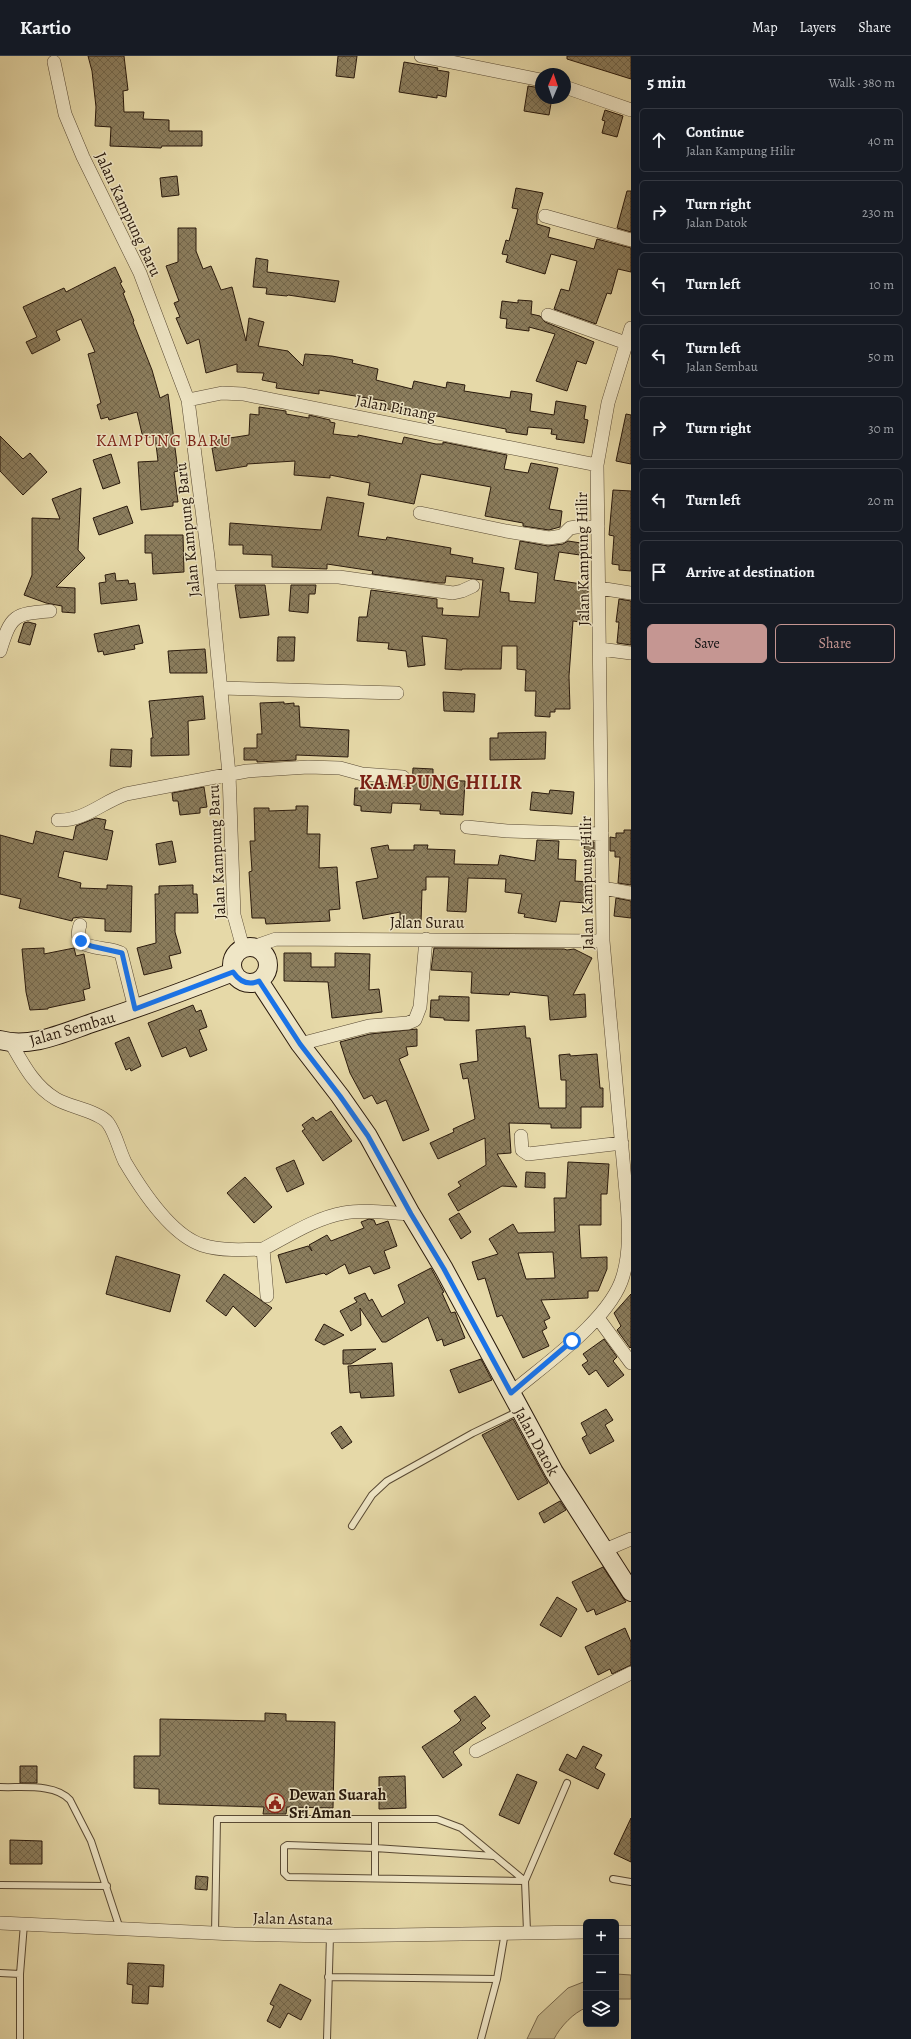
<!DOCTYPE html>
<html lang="en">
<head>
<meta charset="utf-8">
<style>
	body { margin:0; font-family:Alegreya,serif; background:#242831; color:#f1f3f6 }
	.controls { position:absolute; right:12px; bottom:12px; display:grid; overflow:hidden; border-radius:6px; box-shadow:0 4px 16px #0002 }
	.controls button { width:36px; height:36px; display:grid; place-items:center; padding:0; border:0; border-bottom:1px solid #363941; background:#171b24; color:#f1f3f6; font:20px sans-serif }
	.compass { position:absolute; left:535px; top:12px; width:36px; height:36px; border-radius:50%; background:#171b24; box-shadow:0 4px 16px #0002; rotate:2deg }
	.stop { position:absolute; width:12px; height:12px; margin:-9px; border:3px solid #1a73e8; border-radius:50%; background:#fff }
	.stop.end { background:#1a73e8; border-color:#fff; box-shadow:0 1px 4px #0008 }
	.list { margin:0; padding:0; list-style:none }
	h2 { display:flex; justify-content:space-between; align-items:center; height:52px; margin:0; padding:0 16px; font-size:17px }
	h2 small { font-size:13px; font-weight:400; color:#9ea1a6 }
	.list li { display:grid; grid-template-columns:26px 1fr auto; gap:12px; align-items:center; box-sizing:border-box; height:64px; margin:0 8px 8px; padding:0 8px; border:1px solid #363941; border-radius:6px }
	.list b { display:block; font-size:15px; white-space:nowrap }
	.list p { margin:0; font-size:13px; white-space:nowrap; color:#9ea1a6 }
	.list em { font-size:13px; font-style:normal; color:#9ea1a6 }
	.actions { display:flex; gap:8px; padding:12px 16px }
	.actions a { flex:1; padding:9px 0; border:1px solid #c59692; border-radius:6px; text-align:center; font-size:14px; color:#c59692 }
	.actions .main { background:#c59692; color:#111 }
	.icon { flex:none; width:22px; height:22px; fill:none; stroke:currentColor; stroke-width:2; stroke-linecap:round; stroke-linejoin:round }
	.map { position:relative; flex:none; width:631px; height:1983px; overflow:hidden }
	header { display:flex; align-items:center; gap:24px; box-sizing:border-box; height:56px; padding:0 20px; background:#171b24; border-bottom:1px solid #363941 }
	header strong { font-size:19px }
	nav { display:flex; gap:22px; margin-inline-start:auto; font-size:14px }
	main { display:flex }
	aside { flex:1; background:#171b24 }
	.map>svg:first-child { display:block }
	.pitch { fill:#c6b88d; stroke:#78684c }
	.building { fill:url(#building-cross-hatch); stroke:#29190c; fill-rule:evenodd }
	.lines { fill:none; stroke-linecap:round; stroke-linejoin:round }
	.service-casing { stroke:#584933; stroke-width:8 }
	.minor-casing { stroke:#584933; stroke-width:14 }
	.secondary-casing { stroke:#29190c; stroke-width:20 }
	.service { stroke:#efe6c6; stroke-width:6 }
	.minor { stroke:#efe6c6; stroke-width:13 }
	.secondary { stroke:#efe6c6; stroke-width:18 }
	.route { stroke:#1a73e8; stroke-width:5 }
	.labels { text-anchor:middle; stroke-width:3; stroke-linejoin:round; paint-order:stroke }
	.street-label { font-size:16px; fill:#29190c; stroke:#efe6c6 }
	.poi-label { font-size:16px; font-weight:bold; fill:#29190c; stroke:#efe6c6; text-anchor:start }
	.neighbourhood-label { font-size:17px; letter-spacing:1px; fill:#7a1f14; stroke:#efe6c6 }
	.district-label { font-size:20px; font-weight:bold; letter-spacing:1px; fill:#7a1f14; stroke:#efe6c6 }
</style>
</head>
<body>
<header>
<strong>Kartio</strong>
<nav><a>Map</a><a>Layers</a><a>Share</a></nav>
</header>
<main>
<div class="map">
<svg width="631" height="1983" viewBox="0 0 631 1983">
	<defs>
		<pattern id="building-cross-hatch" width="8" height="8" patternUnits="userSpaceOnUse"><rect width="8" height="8" fill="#8b7d5d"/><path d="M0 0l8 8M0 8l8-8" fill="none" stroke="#72664b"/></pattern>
	</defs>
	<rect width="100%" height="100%" fill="#e6d9a8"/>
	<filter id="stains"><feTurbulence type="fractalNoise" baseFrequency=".005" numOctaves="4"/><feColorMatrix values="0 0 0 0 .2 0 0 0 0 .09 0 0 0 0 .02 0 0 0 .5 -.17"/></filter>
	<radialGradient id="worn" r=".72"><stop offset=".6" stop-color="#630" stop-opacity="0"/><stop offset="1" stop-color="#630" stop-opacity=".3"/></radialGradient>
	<!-- pitch -->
	<path class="pitch" d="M616 1918 631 1919V1943H616Z
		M586 1925V1952C574 1956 560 1971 554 1983H527L538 1960 568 1932Z"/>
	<!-- building -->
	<path class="building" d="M88 0H124L128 34 123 35 124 56H144L143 63 169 64V75H202V90H162L161 92 110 90 111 71 95 70 96 51 92 15Z
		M338 0H357L354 22 336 20Z
		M567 0H631V23L567 3Z
		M404 6 438 12 437 14 449 16 446 41 437 39V42L399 36Z
		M528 30 541 32V42H552L549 59 524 55Z
		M605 54 623 60 617 81 602 77 605 65 602 64Z
		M177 120 179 139 162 141 160 122Z
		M516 132 543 137 537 158V168L550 172 548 181 594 193 597 183 631 192V216L618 213 611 238 607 237 596 268 554 253 561 233 569 235 577 205 551 198 545 218 506 206 508 199 502 198 506 184 509 185 518 153 512 152Z
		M627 135H631V176L617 172Z
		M178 172H196V195L203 213 211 210 221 234 232 231 246 285 249 262 264 266 258 290 288 295 303 310 305 298 332 300 353 304 352 307 378 313 376 324 412 333 414 325 446 332 447 326 465 329 464 335 510 342 511 335 532 338 530 355 554 359 556 345 586 350 584 363 588 364 584 387 556 383 557 379 551 378 552 373 528 371 527 379 506 376V373L426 358V360L400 356 384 352 385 345 319 334V338L276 332 277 327 262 324 264 317 237 316V308L206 317 199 283 187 288 176 262 180 261 174 247 179 245 166 210 178 206Z
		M256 202 268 204 267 216 339 225 335 246 288 239 287 240 266 238 267 232 253 231Z
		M115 211 122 226 120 227 125 236 123 237 134 265 133 266 152 314 160 342 168 338 178 415 174 416 178 446H173V450L141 454 138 406 158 405 155 380 143 382 137 356 109 364 108 361 101 363 97 349 101 347 88 298 95 296 81 263 56 275 60 284 32 298 26 286 37 281 23 251 64 232 66 236Z
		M518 244 532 245 531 258 540 260 545 266 594 286 586 308 577 305 567 335 536 325 555 278 529 271V275L506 272 507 263 500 262 502 245 518 247Z
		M259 351 286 355V358L309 362V359L330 364V366L335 367 333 378 358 381V379L402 388 404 381 436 388H443V386L507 399 504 413 528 417 531 407 558 412 549 453 562 455 560 471 549 474 523 470V467L485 460 491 431 421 418 414 448 368 439 370 427 330 419V422L294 419 295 405 247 408V410L216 415 212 392 218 391 217 384 249 379 250 358 259 359Z
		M626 358 631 359V408L616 405Z
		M0 380 23 403 30 397 47 416 23 439 0 415Z
		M111 398 120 427 103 433 93 404Z
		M81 432 78 494 85 502 56 531 75 532V557L62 556V550L46 547 24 539 32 519V462L60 463 52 443Z
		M613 434 631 435V515L619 514V509L612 508 614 480 609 479Z
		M327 441 364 447 358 480 386 484 387 481 451 492 450 498 473 502 472 507 504 512 500 536 509 537V545L535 547 538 517 515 513 520 485 548 490 563 488 568 485 581 487 580 499 559 496 554 524 589 529 587 543 582 542 580 566 573 565 569 620 570 653H555V656H550V661L535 660 536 635H525L526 614 517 613V590H502L501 613H462V614L445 613 447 583 422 580 425 609 408 611 406 595 388 593 389 587 357 585 359 561H367L371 534 437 543V552H443L442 559 479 561 483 524 446 520 445 527H439L372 518 373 515 327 508V513L272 511V499L243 498V489H229L230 467 321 474Z
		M127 450 133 467 99 479 93 462Z
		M145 479H183L184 516 153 518 152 497H145Z
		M115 517 116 525 128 524 129 528 135 527 137 544 101 548 99 527 106 526 105 519Z
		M235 529H265L269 559 240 562Z
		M291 529H316L315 538H309L308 557 289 555Z
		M619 543 631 545V589L617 587 619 566H616Z
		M28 566 36 568 30 589 18 586 24 567Z
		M139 569 143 587 134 589 135 593 104 599 103 595 98 596 94 578Z
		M278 581H295L294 605H277Z
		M205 593 207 617H170L168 595Z
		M443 636 475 638 474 656 444 655Z
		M203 640 205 663 188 665 189 699 151 700V682H153L149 645Z
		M284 646V648L294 647V650H299L300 671 349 674 348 701 296 699V704L257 706V704H244V692H257V678H262L260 647Z
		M546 676 545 703 490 704V682H498V677Z
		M111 693 132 694 131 711 110 710Z
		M413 712 433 713V724L465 725 463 759 440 758V755L420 754 421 748 392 747 391 757 361 755V750L354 749 355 732H362V728L412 731Z
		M204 731 207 751 200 752V757L180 759 178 745H173L172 737Z
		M550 734 574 736 572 758 530 754 532 736 549 738Z
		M296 750H308L307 778H320L319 812 337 811 340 853 329 854 330 865 266 868 265 862H252L249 816 252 815 250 785H255L254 752H269V755L296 754Z
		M96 762 106 764 104 773 113 775 107 804 64 795 58 821 81 827 80 832 107 833V829L132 830 131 876 105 875V863L81 861 73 862 72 865 19 852 21 843 0 838V779L33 788 36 775 73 784 76 770Z
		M624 774H631V829L618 827 620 801H615V795H610V781L616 782V777H624Z
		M537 784 559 785 558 803 576 804 575 825 588 826 586 847 560 845 556 866 524 861 525 858 518 857 522 838 505 836 506 823 468 822 466 856 447 855 449 821H426V834H422L421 867 400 866V856L363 863 356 826 378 822 371 792 388 789 389 794H414V789H428L427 793 455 794 454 808 498 809 500 799 535 805Z
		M172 785 176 806 159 809 156 788Z
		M585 785 594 786V795L584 794Z
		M193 829V838H197L198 857H175V876L181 897 169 900 172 912 144 919 137 892 156 887 155 838H159V830Z
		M616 842 631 845V862L614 860Z
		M44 892V898L74 892 76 900 84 898 90 932 83 934 85 944 48 952V953L30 954 26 936 22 893Z
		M434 892 564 893 567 894 574 893 592 902 573 939 585 938 586 961 550 964 548 940 510 936 509 939 471 937 472 916 431 914Z
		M284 897H311V911H335V897L370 898 369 934 379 933 382 956 332 962 328 926 284 925Z
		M439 940 469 941V965L444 964V962L430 961 431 944H439Z
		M193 949 196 956 201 954 207 971 199 974 207 994 190 1001 186 991 162 1001 148 967Z
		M525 970 526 982H530L539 1052H566V1024H561L559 999 570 998V1000L597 998 600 1032H603V1051H581V1072H551V1068L509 1067 511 1097 497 1098 517 1131 502 1130 458 1155 448 1138 461 1130 458 1126 486 1109 485 1082 438 1103 430 1087 454 1076 453 1073 475 1063 468 1022 463 1023 460 1008 478 1005 476 974Z
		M417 973V990L406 991 408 999 399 1003 429 1074 403 1085 386 1044 377 1048 372 1039 364 1043 350 1017 340 986 370 978Z
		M129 981 141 1010 131 1015 130 1012 126 1014 115 987Z
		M331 1055 352 1085 323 1105 302 1075 305 1073 302 1069 313 1061 316 1065Z
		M294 1104 304 1128 287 1136 276 1112Z
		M568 1106 609 1108 607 1138H601V1169H579L581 1202 607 1201V1213L598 1235H588V1242L541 1244 550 1262 544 1265 547 1272 542 1275 549 1290 523 1302 502 1259 497 1261 485 1222 478 1224 472 1206 498 1198 489 1183 513 1168 518 1177 555 1176 554 1142H566ZM553 1196 555 1222 526 1223 518 1197Z
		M526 1116 545 1117V1132L525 1131Z
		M245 1121 272 1151 254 1167 227 1137Z
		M459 1157 471 1176 461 1183 449 1163Z
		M369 1163 374 1164 376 1169 388 1165 397 1190 384 1195 390 1212 374 1218 370 1210 349 1218 345 1208 326 1219 324 1217 286 1227 278 1199 308 1190 312 1195 309 1189 327 1179 331 1185 364 1172 361 1166Z
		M116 1200 180 1219 170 1256 106 1238Z
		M431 1212 444 1236 442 1237 451 1257 455 1256 465 1282 444 1290 442 1283 437 1285 428 1261 386 1286H382L360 1252 361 1269 351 1275 340 1255 357 1246 354 1242 365 1237 369 1245 372 1243 382 1261 405 1247 398 1229Z
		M224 1218 272 1252 255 1271 233 1250 226 1260 206 1245Z
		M631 1238V1291L630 1292 617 1274 621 1270 614 1257Z
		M324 1268 344 1279 324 1289 315 1284Z
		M604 1283 617 1301 613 1305 624 1319 608 1331 596 1314 589 1319 582 1309 588 1305 583 1298Z
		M376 1293 351 1308H343V1294Z
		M481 1303 492 1324 459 1337 450 1314Z
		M392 1307 394 1340 361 1342 360 1336 350 1337 348 1310Z
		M606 1353 613 1364 605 1369 614 1385 590 1398 582 1382 587 1379 581 1367Z
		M513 1363 548 1427 518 1444 482 1379Z
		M341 1370 352 1386 342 1393 331 1377Z
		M560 1445 566 1454 544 1467 539 1457Z
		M603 1511 626 1546 596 1559 594 1553 587 1556 572 1526Z
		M557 1541 577 1553 561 1581 540 1569Z
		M625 1572 631 1586V1609L612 1618 610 1613 598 1619 585 1591Z
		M475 1640 490 1660 481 1667 486 1672 453 1696 462 1709 443 1722 422 1691 457 1668 461 1664 454 1655Z
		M265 1657 286 1658V1665L335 1666 333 1752 287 1751 286 1758H263L264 1751 159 1748V1733L134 1732V1700H160V1663L265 1665Z
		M583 1690 602 1699 595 1712 605 1718 598 1733 559 1714 567 1698 576 1703Z
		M20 1710H37V1727H20Z
		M517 1718 537 1726 519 1768 499 1759Z
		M405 1720 406 1752 379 1753V1721Z
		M631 1762V1806L614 1798Z
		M10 1784 42 1785V1808H10Z
		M196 1820 208 1821 207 1834 195 1833Z
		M128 1907 164 1909 163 1931 149 1930 148 1948 132 1947 133 1929 127 1928Z
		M280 1928 311 1944 301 1964 288 1957 280 1972 267 1965 274 1950 270 1948Z"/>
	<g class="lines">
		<!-- service casing -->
		<g class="service-casing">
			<path id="service" d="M352 1470 372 1439 387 1425 473 1377 519 1355
				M0 1731C21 1732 55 1727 70 1744L91 1785 120 1873
				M375 1763V1822
				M494 1800 375 1792 287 1789 284 1791V1817L288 1821 525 1825
				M613 1823 631 1826
				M0 1829 107 1830
				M527 1875 525 1825 567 1727
				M215 1877 217 1763H437L461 1772 525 1825
				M0 1917 20 1918V1983
				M20 1918 24 1868
				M328 1921 497 1923
				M327 1983 330 1880
				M481 1983 497 1923 505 1876"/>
		</g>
		<!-- minor casing -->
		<g class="minor-casing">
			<path id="minor" d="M421 0 541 24
				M54 6 65 58 83 101 140 217 188 344 208 501 229 718 234 859 243 892
				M565 31 631 54
				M545 160 631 184
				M548 259 626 287
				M188 344 222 337 243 338 597 409
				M420 457 506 475 549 482 562 480 570 472 576 471H598
				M210 521H339L453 537 462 535 473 530
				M599 532 631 537
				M600 593 631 597
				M0 595C11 559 14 558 50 555
				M221 632 397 637
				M58 764C85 765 102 746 126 738L247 715 308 711 340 712 362 718 403 721
				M467 771 507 775 602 778
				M603 832 631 837
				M80 869C70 897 107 889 121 897L135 953
				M253 891 276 883 603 885
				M11 987C23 1008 34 1030 56 1043 69 1051 99 1055 108 1067 116 1078 119 1094 125 1106 141 1133 171 1179 202 1189 222 1195 242 1194 263 1193
				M300 988 369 970 408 967 415 964 420 951 426 883
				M521 1080 522 1094 528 1098 622 1087
				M267 1240 263 1193C288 1180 315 1162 344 1157 365 1153 389 1157 411 1158
				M598 1262 631 1307
				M511 1337C545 1308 611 1263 623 1220 630 1196 629 1172 627 1147L603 885 597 409 608 347 631 272
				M605 1494 631 1483
				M476 1695 631 1617
				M0 1867 234 1878 330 1880 586 1876
				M616 1876H631"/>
		</g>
		<!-- secondary casing -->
		<g class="secondary-casing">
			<path id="secondary" d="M232 909a18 18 0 1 1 36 0a18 18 0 1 1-36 0Z
				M259 925 300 988 340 1040 368 1080 411 1158 444 1213 554 1416 631 1536
				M0 984C31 993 65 976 95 966 141 951 187 934 233 916"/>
		</g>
		<!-- service -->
		<use href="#service" class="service"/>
		<!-- minor -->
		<use href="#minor" class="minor"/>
		<!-- secondary -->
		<use href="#secondary" class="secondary"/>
	</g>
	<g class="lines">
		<!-- route -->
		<path class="route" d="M81 885 91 890 122 897 135 953 233 916C240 926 248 930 259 925L300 988 340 1040 368 1080 411 1158 444 1213 511 1337 572 1285"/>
	</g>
	<!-- icons -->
	<defs>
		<g id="civic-ring" transform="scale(1)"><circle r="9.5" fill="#efe6c6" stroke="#8f2418" stroke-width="1.5"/><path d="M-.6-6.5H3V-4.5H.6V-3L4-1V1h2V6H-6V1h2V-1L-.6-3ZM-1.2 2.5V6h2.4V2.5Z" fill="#8f2418"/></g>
	</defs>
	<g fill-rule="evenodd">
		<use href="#civic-ring" x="275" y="1747"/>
	</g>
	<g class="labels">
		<!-- street labels -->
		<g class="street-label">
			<text transform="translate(129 158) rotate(65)" y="6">Jalan Kampung Baru</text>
			<text transform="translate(396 351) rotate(11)" y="6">Jalan Pinang</text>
			<text transform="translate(187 474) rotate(-96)" y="6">Jalan Kampung Baru</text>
			<text transform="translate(582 503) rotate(-91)" y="6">Jalan Kampung Hilir</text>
			<text transform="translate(216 796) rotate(-93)" y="6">Jalan Kampung Baru</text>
			<text transform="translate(586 827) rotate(-91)" y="6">Jalan Kampung Hilir</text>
			<text x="427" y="872">Jalan Surau</text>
			<text transform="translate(72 972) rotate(-16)" y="6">Jalan Sembau</text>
			<text transform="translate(537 1385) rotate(61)" y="6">Jalan Datok</text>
			<text transform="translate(293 1862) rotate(1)" y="6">Jalan Astana</text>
		</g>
		<!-- poi labels -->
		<g class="poi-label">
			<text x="289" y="1744">Dewan Suarah<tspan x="289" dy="18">Sri Aman</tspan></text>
		</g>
		<!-- neighbourhood labels -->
		<g class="neighbourhood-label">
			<text x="164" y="390">KAMPUNG BARU</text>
		</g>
		<!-- district labels -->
		<g class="district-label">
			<text x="441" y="733">KAMPUNG HILIR</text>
		</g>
	</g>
	<rect width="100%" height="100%" filter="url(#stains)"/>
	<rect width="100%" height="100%" fill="url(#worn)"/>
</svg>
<div class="controls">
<button>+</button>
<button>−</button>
<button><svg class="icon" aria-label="layers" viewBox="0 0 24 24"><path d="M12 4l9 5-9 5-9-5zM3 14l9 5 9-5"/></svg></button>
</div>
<svg class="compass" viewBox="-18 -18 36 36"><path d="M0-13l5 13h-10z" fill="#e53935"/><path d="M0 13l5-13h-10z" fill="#9ea1a6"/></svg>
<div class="stop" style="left:572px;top:1285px"></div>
<div class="stop end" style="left:81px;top:885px"></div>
</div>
<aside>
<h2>5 min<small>Walk · 380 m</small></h2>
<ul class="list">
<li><svg class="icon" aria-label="ahead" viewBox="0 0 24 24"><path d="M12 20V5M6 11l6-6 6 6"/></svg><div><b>Continue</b><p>Jalan Kampung Hilir</p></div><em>40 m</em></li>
<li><svg class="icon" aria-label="right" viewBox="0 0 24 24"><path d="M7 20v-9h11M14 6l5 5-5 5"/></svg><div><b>Turn right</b><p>Jalan Datok</p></div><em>230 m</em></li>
<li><svg class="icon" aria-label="left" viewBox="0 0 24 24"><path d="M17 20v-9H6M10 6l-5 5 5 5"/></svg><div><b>Turn left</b></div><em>10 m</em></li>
<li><svg class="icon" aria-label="left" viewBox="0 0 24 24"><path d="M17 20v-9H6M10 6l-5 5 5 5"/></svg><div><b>Turn left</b><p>Jalan Sembau</p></div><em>50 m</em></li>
<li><svg class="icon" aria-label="right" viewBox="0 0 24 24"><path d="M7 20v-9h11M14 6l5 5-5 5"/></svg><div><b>Turn right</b></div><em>30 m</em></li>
<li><svg class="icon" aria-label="left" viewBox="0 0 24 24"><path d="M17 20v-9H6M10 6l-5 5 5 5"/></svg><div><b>Turn left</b></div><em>20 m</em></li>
<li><svg class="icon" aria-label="arrive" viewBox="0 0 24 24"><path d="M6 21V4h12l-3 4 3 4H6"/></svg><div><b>Arrive at destination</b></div></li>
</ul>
<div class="actions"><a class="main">Save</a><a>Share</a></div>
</aside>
</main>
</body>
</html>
